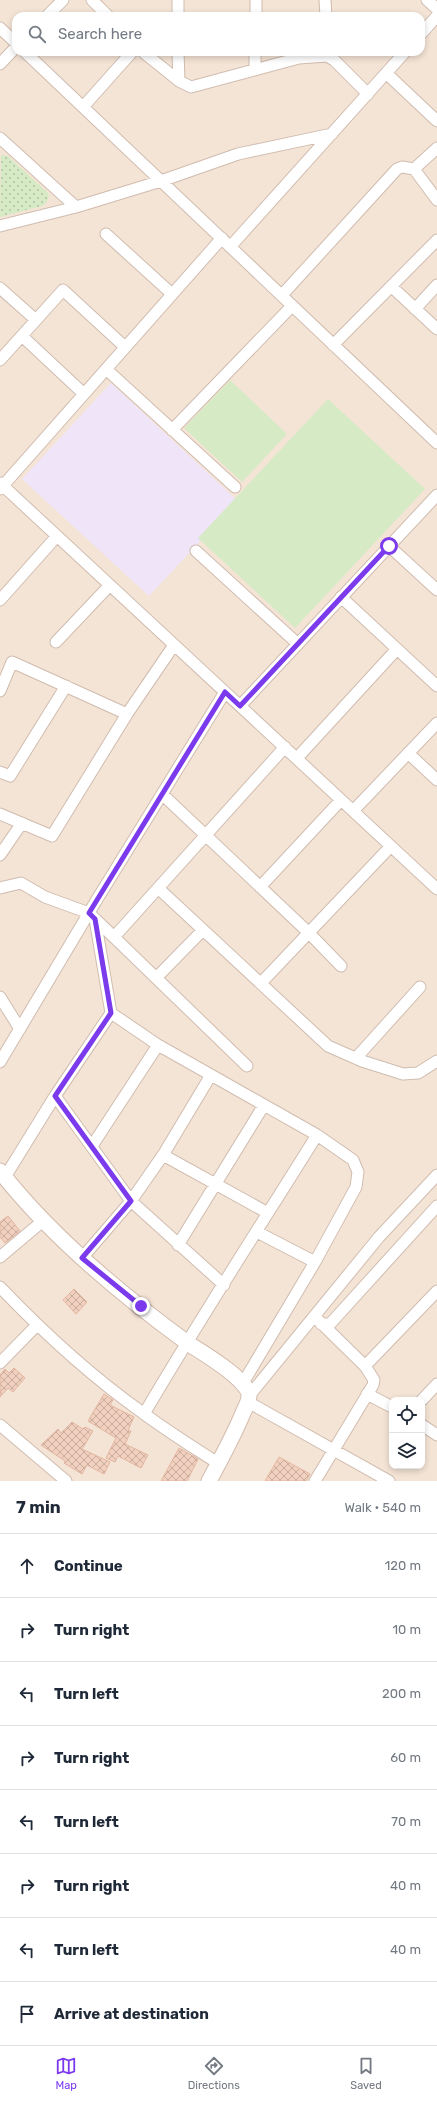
<!DOCTYPE html>
<html lang="en">
<head>
<meta charset="utf-8">
<style>
	body { margin:0; font-family:Rubik,sans-serif; background:#f6f6f7; color:#1f2937 }
	.controls { position:absolute; right:12px; bottom:12px; display:grid; overflow:hidden; border-radius:8px; box-shadow:0 2px 6px #0003 }
	.controls button { width:36px; height:36px; display:grid; place-items:center; padding:0; border:0; border-bottom:1px solid #e0e1e3; background:#fff; color:#1f2937; font:20px sans-serif }
	.stop { position:absolute; width:12px; height:12px; margin:-9px; border:3px solid #7c3aed; border-radius:50%; background:#fff }
	.stop.end { background:#7c3aed; border-color:#fff; box-shadow:0 1px 4px #0008 }
	.list { margin:0; padding:0; list-style:none }
	h2 { display:flex; justify-content:space-between; align-items:center; height:52px; margin:0; padding:0 16px; font-size:17px }
	h2 small { font-size:13px; font-weight:400; color:#747a83 }
	.list li { display:grid; grid-template-columns:26px 1fr auto; gap:12px; align-items:center; box-sizing:border-box; height:64px; padding:0 16px; border-top:1px solid #e0e1e3 }
	.list b { display:block; font-size:15px; white-space:nowrap }
	.list em { font-size:13px; font-style:normal; color:#747a83 }
	.icon { flex:none; width:22px; height:22px; fill:none; stroke:currentColor; stroke-width:2; stroke-linecap:round; stroke-linejoin:round }
	.map { position:relative; flex:none; width:437px; height:1481px; overflow:hidden }
	.search { position:absolute; background:#fff; box-shadow:0 2px 6px #0003; left:12px; right:12px; top:12px; height:44px; display:flex; align-items:center; gap:10px; box-sizing:border-box; padding:0 14px; border-radius:12px; color:#747a83; font-size:15px }
	.sheet { height:564px; background:#fff }
	nav { display:flex; justify-content:space-around; align-items:center; box-sizing:border-box; height:56px; border-top:1px solid #e0e1e3; background:#fff; font-size:11px; color:#747a83 }
	nav a { display:grid; justify-items:center; gap:2px }
	nav .on { color:#7c3aed }
	.map>svg:first-child { display:block }
	.residential { fill:#f4e4d6; fill-rule:evenodd }
	.education { fill:#f0e4f9 }
	.park { fill:url(#park-dots) }
	.pitch { fill:#d6eac5 }
	.building { fill:url(#building-cross-hatch); stroke:#e4b6a0 }
	.lines { fill:none; stroke-linecap:round; stroke-linejoin:round }
	.street-casing { stroke:#d0bcaf; stroke-width:13 }
	.secondary-casing { stroke:#d3bcad; stroke-width:17 }
	.street { stroke:#fff; stroke-width:11 }
	.secondary { stroke:#fff; stroke-width:15 }
	.route { stroke:#7c3aed; stroke-width:5 }
</style>
</head>
<body>
<div class="map">
<svg width="437" height="1481" viewBox="0 0 437 1481">
	<defs>
		<pattern id="park-dots" width="8" height="8" patternUnits="userSpaceOnUse"><rect width="8" height="8" fill="#d6eac5"/><path d="M2 2h.1M6 6h.1" fill="none" stroke="#b2c0a2" stroke-width="1.8" stroke-linecap="round"/></pattern>
		<pattern id="building-cross-hatch" width="8" height="8" patternUnits="userSpaceOnUse"><rect width="8" height="8" fill="#f1d0bf"/><path d="M0 0l8 8M0 8l8-8" fill="none" stroke="#c8ac9d"/></pattern>
	</defs>
	<rect width="100%" height="100%" fill="#fcf3e7"/>
	<!-- residential -->
	<path class="residential" d="M0 0H437V1481H0ZM16 16H421V52H16ZM392 1400H422V1466H392Z"/>
	<!-- education -->
	<path class="education" d="M111 383 238 501 149 596 22 479Z"/>
	<!-- park -->
	<path class="park" d="M1 155 8 156 48 193 49 196 46 203 42 206 0 217Z"/>
	<!-- pitch -->
	<path class="pitch" d="M230 380 287 434 242 482 184 428Z
		M328 399 425 489 295 628 198 538Z"/>
	<!-- building -->
	<path class="building" d="M8 1216 20 1231 5 1243 0 1237V1222Z
		M74 1289 87 1302 76 1314 63 1300Z
		M14 1368 25 1378 13 1392 8 1388 0 1397V1375L5 1369 9 1373Z
		M104 1394 113 1400 110 1405 134 1417 128 1430 131 1431 125 1444 148 1455 141 1468 118 1456 115 1462 106 1458 116 1438 88 1421Z
		M72 1422 83 1429 85 1427 93 1431 82 1449 110 1462 104 1474 87 1465 82 1474 64 1463 65 1461 41 1445 58 1429 61 1433Z
		M179 1448 198 1459 187 1481H161Z
		M279 1457 310 1474 306 1481H265Z"/>
	<g class="lines">
		<!-- street casing -->
		<g class="street-casing">
			<path id="street" d="M92 0 108 16
				M178 0V16
				M325 0 326 16
				M427 0 437 9
				M47 16 63 0
				M256 16V0
				M0 28 16 43
				M421 34 437 16
				M25 52 437 443
				M143 52 179 81 191 87 299 58 327 56 334 60 368 94
				M178 52 179 81
				M0 64 16 47
				M255 69V52
				M386 73 437 121
				M83 107 132 52
				M0 138 76 207
				M414 169 437 148
				M0 226 76 207 161 181 238 154 332 134
				M106 234 172 294
				M230 247 405 52
				M392 287 437 329
				M0 288 36 320
				M282 295 397 169 402 167 414 169 437 200
				M415 309 437 285
				M22 336 84 394
				M333 345 437 240
				M0 360 63 290 125 347
				M106 369 235 487
				M172 430 292 306
				M0 483 437 889
				M0 489 222 238
				M389 546 437 590
				M196 551 298 644
				M341 597 437 686
				M0 600 57 536
				M56 642 110 585
				M0 691 12 662 127 714
				M240 706 437 495
				M408 753 437 780
				M297 758 397 649
				M0 772 10 776 66 686
				M162 794 309 933 341 966
				M353 811 437 723
				M0 814 52 836 127 714 174 645
				M0 855 22 823
				M260 887 341 800
				M0 888 21 883 45 897 89 913 247 1066
				M158 888 328 1046 362 1061 403 1074 418 1073 437 1061
				M114 937 285 747
				M156 978 203 930
				M261 983 391 846
				M0 997 20 1029
				M111 1013 158 1045 317 1135 353 1160 358 1172 356 1187 315 1262 243 1383
				M356 1058 420 987
				M0 1062 96 901 225 692
				M55 1096 131 1201 224 1285
				M92 1146 158 1045
				M163 1155 268 1213
				M5 1177 55 1096 111 1013 95 919
				M257 1232 315 1262
				M178 1245 264 1105
				M0 1257 44 1220
				M82 1258 131 1201 163 1155 211 1075
				M0 1287C44 1333 91 1376 143 1413 167 1431 193 1447 219 1464
				M315 1317 365 1366 374 1380 373 1385 315 1481
				M321 1324H330L437 1206
				M0 1363 37 1325
				M365 1366 437 1291
				M367 1394 392 1407
				M249 1396 379 1237 437 1175
				M422 1400 437 1384
				M248 1402 389 1481
				M144 1414C199 1320 259 1228 317 1135
				M0 1425 66 1481
				M422 1425 437 1435"/>
		</g>
		<!-- secondary casing -->
		<g class="secondary-casing">
			<path id="secondary" d="M0 1171C50 1235 123 1296 189 1344 202 1352 250 1381 249 1396 249 1402 245 1408 243 1413 233 1437 221 1459 209 1481"/>
		</g>
		<!-- street -->
		<use href="#street" class="street"/>
		<!-- secondary -->
		<use href="#secondary" class="secondary"/>
	</g>
	<g class="lines">
		<!-- route -->
		<path class="route" d="M141 1306 82 1258 131 1201 55 1096 111 1013 95 919 89 913 225 692 240 706 389 546"/>
	</g>
</svg>
<div class="controls">
<button><svg class="icon" aria-label="locate" viewBox="0 0 24 24"><circle cx="12" cy="12" r="6"/><path d="M12 2v4M12 18v4M2 12h4M18 12h4"/></svg></button>
<button><svg class="icon" aria-label="layers" viewBox="0 0 24 24"><path d="M12 4l9 5-9 5-9-5zM3 14l9 5 9-5"/></svg></button>
</div>
<div class="stop" style="left:389px;top:546px"></div>
<div class="stop end" style="left:141px;top:1306px"></div>
<div class="search"><svg class="icon" aria-label="search" viewBox="0 0 24 24"><circle cx="10" cy="10" r="6"/><path d="M15 15l6 6"/></svg>Search here</div>
</div>
<section class="sheet">
<h2>7 min<small>Walk · 540 m</small></h2>
<ul class="list">
<li><svg class="icon" aria-label="ahead" viewBox="0 0 24 24"><path d="M12 20V5M6 11l6-6 6 6"/></svg><div><b>Continue</b></div><em>120 m</em></li>
<li><svg class="icon" aria-label="right" viewBox="0 0 24 24"><path d="M7 20v-9h11M14 6l5 5-5 5"/></svg><div><b>Turn right</b></div><em>10 m</em></li>
<li><svg class="icon" aria-label="left" viewBox="0 0 24 24"><path d="M17 20v-9H6M10 6l-5 5 5 5"/></svg><div><b>Turn left</b></div><em>200 m</em></li>
<li><svg class="icon" aria-label="right" viewBox="0 0 24 24"><path d="M7 20v-9h11M14 6l5 5-5 5"/></svg><div><b>Turn right</b></div><em>60 m</em></li>
<li><svg class="icon" aria-label="left" viewBox="0 0 24 24"><path d="M17 20v-9H6M10 6l-5 5 5 5"/></svg><div><b>Turn left</b></div><em>70 m</em></li>
<li><svg class="icon" aria-label="right" viewBox="0 0 24 24"><path d="M7 20v-9h11M14 6l5 5-5 5"/></svg><div><b>Turn right</b></div><em>40 m</em></li>
<li><svg class="icon" aria-label="left" viewBox="0 0 24 24"><path d="M17 20v-9H6M10 6l-5 5 5 5"/></svg><div><b>Turn left</b></div><em>40 m</em></li>
<li><svg class="icon" aria-label="arrive" viewBox="0 0 24 24"><path d="M6 21V4h12l-3 4 3 4H6"/></svg><div><b>Arrive at destination</b></div></li>
</ul>
</section>
<nav>
<a class="on"><svg class="icon" aria-label="map" viewBox="0 0 24 24"><path d="M3 6l6-2 6 2 6-2v14l-6 2-6-2-6 2zM9 4v14M15 6v14"/></svg>Map</a>
<a><svg class="icon" aria-label="directions" viewBox="0 0 24 24"><path d="M12 3l9 9-9 9-9-9zM9 14v-3h6M13 9l2 2-2 2"/></svg>Directions</a>
<a><svg class="icon" aria-label="saved" viewBox="0 0 24 24"><path d="M7 4h10v16l-5-4-5 4z"/></svg>Saved</a>
</nav>
</body>
</html>
